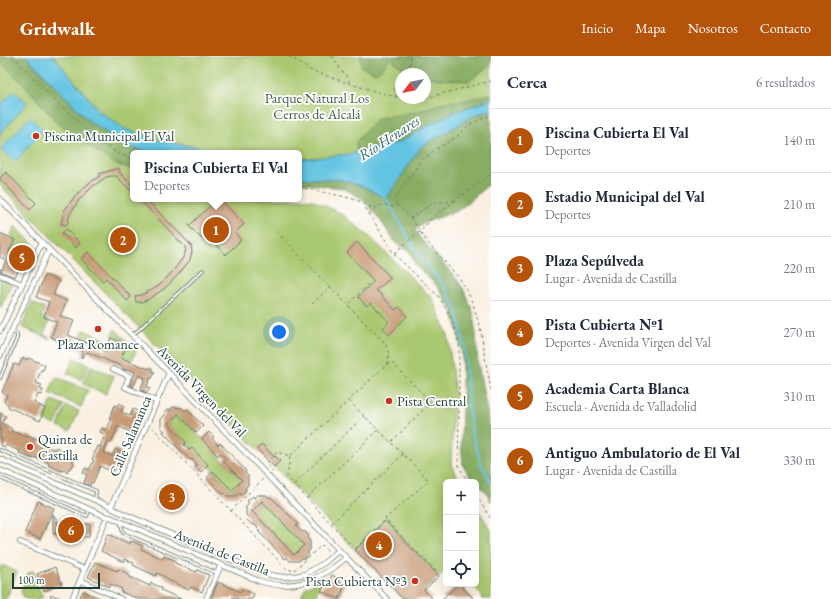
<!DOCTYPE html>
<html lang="es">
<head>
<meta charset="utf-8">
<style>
	body { margin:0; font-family:"EB Garamond",serif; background:#f2f2f3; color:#1f2937 }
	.controls { position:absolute; right:12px; bottom:12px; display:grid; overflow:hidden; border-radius:6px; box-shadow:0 4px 16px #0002 }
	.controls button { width:36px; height:36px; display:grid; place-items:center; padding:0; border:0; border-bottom:1px solid #e0e1e3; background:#fff; color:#1f2937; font:20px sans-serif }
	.compass { position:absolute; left:395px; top:12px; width:36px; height:36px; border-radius:50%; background:#fff; box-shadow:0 4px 16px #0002; rotate:238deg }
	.scale { position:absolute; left:12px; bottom:10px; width:88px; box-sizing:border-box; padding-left:4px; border:2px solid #1f3d34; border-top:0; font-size:11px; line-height:14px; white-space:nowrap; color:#1f3d34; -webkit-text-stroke:3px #fff; paint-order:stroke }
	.you { position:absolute; left:279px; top:276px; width:14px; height:14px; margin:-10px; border:3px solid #fff; border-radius:50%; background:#1a73e8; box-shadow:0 0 0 6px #1a73e833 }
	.badge { display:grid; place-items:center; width:26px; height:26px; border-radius:50%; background:#b45309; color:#fff; font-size:13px; font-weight:700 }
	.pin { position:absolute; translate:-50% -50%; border:2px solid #fff; box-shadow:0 1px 4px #0006 }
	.popup { position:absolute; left:130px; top:94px; width:172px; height:52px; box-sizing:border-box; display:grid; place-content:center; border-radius:6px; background:#fff; filter:drop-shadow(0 1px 3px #0005); font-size:13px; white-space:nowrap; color:#747a83 }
	.popup b { font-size:15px; color:#1f2937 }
	.popup::after { content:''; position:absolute; left:50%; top:100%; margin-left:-8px; border:8px solid transparent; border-top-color:#fff }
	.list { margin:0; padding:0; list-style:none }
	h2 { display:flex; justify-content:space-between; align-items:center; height:52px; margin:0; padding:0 16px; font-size:17px }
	h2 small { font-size:13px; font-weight:400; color:#747a83 }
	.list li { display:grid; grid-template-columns:26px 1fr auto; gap:12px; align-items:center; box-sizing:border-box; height:64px; padding:0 16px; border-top:1px solid #e0e1e3 }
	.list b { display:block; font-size:15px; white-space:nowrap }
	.list p { margin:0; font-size:13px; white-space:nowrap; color:#747a83 }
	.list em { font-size:13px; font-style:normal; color:#747a83 }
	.icon { flex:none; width:22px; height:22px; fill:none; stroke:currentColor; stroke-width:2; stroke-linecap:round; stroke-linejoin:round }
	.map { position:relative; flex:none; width:491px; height:543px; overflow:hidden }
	header { display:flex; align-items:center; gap:24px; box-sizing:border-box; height:56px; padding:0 20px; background:#b45309; color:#fff }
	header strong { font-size:19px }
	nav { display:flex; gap:22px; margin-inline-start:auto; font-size:14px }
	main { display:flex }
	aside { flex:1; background:#fff }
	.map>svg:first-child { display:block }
	.green { fill:#aac870; stroke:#648252; fill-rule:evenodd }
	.forest { fill:#87ac62; stroke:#53744b }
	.water { fill:#64c4e2; stroke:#42808b }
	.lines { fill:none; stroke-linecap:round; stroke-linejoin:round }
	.stream { stroke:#64c4e2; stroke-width:2 }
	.building { fill:#c89b78; fill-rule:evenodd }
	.lane-casing { stroke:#6b7c71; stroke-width:4 }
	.street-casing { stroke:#6b7c71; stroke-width:6 }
	.path { stroke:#6b7c71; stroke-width:1; stroke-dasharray:3 3; stroke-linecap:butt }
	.lane { stroke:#fff; stroke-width:2 }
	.street { stroke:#fff; stroke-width:4.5 }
	.poi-dot { fill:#c8321e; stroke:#fff; stroke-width:1.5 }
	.labels { text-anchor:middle; stroke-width:3.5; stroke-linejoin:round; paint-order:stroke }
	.park-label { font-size:14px; fill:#426043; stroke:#fff }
	.poi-label { font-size:14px; fill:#1f3d34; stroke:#fff; text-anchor:start }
	.street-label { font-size:14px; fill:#1f3d34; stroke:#fff }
	.water-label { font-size:15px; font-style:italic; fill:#305f60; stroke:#fff }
</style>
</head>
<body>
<header>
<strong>Gridwalk</strong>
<nav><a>Inicio</a><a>Mapa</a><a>Nosotros</a><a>Contacto</a></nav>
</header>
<main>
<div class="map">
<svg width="491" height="543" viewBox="0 0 491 543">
	<rect width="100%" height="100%" fill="#fff"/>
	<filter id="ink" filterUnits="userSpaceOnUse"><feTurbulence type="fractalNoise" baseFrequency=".025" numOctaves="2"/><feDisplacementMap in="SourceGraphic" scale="8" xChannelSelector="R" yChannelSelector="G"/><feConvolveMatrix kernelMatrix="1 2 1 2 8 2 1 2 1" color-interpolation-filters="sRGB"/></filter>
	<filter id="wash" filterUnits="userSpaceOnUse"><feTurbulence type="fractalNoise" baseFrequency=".012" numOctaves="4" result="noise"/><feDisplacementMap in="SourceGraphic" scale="16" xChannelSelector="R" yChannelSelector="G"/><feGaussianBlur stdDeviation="0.9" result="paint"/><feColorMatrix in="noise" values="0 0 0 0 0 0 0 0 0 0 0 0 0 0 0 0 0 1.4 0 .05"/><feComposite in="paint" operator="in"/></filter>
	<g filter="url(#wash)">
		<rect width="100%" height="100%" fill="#f9f0e1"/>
		<!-- green -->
		<path class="green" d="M53 0H491V41L357 92V96L350 98 304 103 299 102V97H228L162 85 125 73 100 56ZM401 18H425V42H401Z
			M0 4 115 108 133 113V143H299V142L313 144 342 158 370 181 432 242 448 279 455 341 453 360 451 409 461 426H446V514L415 543H403L0 129Z
			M15 170 33 188 27 201 12 194 10 197 5 195 7 190 11 191 15 184 11 180Z
			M0 219 13 225 1 251H0Z
			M32 246 45 253 41 261 49 265 44 279 49 281V283L22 271Z
			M115 273 136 295 132 304 127 302 126 303 118 299 119 294 124 296 127 289 126 287 112 279Z
			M84 274 107 284 105 290 81 280Z
			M74 302 89 309 82 324 67 317Z
			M91 310 114 320 106 338 83 328Z
			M56 321 88 334 81 351 49 337Z
			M52 344 64 349 55 369 43 364Z
			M66 350 79 355 70 375 58 370Z
			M178 358H179L184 365 198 377 197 378 200 381H201L203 382 202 383 218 398 220 400 219 401 222 404H223L224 405V406L233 415H234L235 416V417L239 422 240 421 241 422V423L242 424 232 434 231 433H230L229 431 225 427H224L223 426V425L218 420 214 415 213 416 212 414V413L209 410 208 411 207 409V408L191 393 190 392V391L187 387 186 388 168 367Z
			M262 445 263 446H264L265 447 264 448 269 452H270L271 453 270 454 274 457H275V459L280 464 281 463 282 464 281 465 285 469 286 468 304 489 294 499 291 497 292 496 287 491 286 492 285 490H286L282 486 281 487 280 485 281 484 276 480H275L274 479 275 478 269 474 270 473 265 468V469L263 468 264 467 261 464H260L258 463 259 462 252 456H253L252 455Z
			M476 450 491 474V543H481L483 541 470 528H476Z
			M2 509 17 516 6 543H0V511Z
			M33 515 34 516V522L43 541 38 543H25L21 535 28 517Z
			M322 524 314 543H300L306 531Z"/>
		<!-- forest -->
		<path class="forest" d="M0 0H26L89 65 126 90 150 97H133V113L115 108 58 68 25 29 0 6Z
			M360 0H491V8L469 25 438 23 425 20V18H415L409 17 390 2 384 11 376 17 362 11Z
			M491 38V43L455 56 427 70 400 86 357 96 356 86 376 63 392 60 416 56 445 46 461 45Z
			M491 54V126L469 146 457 155 424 167 415 174 420 182 451 216 463 232 473 256 476 279 478 308 487 355 491 387V446L486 435 476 429V426H473L463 409 461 388 462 351V299L459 279 452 253 436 229 416 210 410 196 395 186 380 164 363 143 343 132 299 127V122L342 124 365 131 386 143 421 91 475 59Z"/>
		<!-- water -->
		<path class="water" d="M26 0H53L100 56 125 73 162 85 228 97H150L126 90 89 65Z
			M14 35 27 47 0 78V50Z
			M491 43V54L475 59 421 91 386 143 365 131 342 124 299 122V102L304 103 350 98 400 86 427 70 455 56Z
			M30 61 43 74 15 106 1 93Z"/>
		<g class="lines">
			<!-- stream -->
			<path class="stream" d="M385 142 390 149 416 195 444 230 457 255 465 293 468 350 472 377 481 408 491 426"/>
		</g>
		<g id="blocks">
			<!-- building -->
			<path class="building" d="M119 112 120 116H119L133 130V137L116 120H111L106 121 92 131 79 144 70 158 67 169 61 168 64 155 75 140 89 127 100 120 99 118Z
				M6 116 36 147 30 154 0 123V122Z
				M139 143H146L191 189 192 196 190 204 178 219 165 232 149 243 142 246H136L135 240 141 239 152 234 161 228 173 215 184 200 186 193 184 190Z
				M217 143H220L244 168 235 177 241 184 226 199 209 180 204 185 189 170Z
				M66 173 80 187 76 192 62 177Z
				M0 177 15 184 9 196 23 203 15 221 0 215V213L2 214 6 204 0 201Z
				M357 186 391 222 376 234 395 254 399 251 407 260 389 279 383 272 389 266 371 247 367 250 358 241 374 225 347 197Z
				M88 196 131 241 127 245 106 222 103 225 81 203Z
				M45 219 59 225 53 239 67 245 60 260 74 265 68 279 106 295 111 282 127 289 121 302 149 313 150 311 153 313 152 315 155 316 152 322H150L147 331 150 332 147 337 140 334 145 322 139 319 133 331 130 329 135 316 128 313 126 314 123 313 121 310 87 296 81 302 83 295 51 281 57 266 44 261 49 246 36 241Z
				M23 302 27 304 28 302 45 309 43 314H41L36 327 42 329 40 333 43 334 41 339 38 338 34 347 45 352 40 365 8 351 9 349 4 346 7 339 2 336 14 308 19 310Z
				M119 347 124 350 121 356 130 360 133 353 139 356 137 359 139 360 133 373 132 372 130 376 118 370 111 387 108 386 104 397 112 400 115 393 121 396 120 399 121 400 116 413 114 412 113 416 100 410 93 427 91 426 90 430 84 427 87 419 83 417 85 412 89 414 94 404 92 403 98 390 100 391 105 379 100 376 102 372 107 374 111 364 109 363 115 349 117 350Z
				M173 351 182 352 185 355 187 353 203 370 196 377 178 358 168 367 186 386 184 389 189 394 192 392 208 409 201 416 196 411 197 409 192 403 190 404 163 376 165 375 161 372V363L165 359 163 358 168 353 170 354Z
				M0 357 6 360 2 367 12 373 11 375 27 381 28 379 36 383 41 384 40 387 55 394 56 391 69 398 68 399 73 401 72 404 73 405V406L74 407 72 411H71L70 413 69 412 67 416 63 413 62 415 48 409 49 407 34 401 33 403 19 397 20 395 10 391 6 389 5 391 0 389 2 383 0 382Z
				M209 376 214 381 212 382 218 389 220 387 246 415 245 417 248 420V429L245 432 246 434 241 439 240 437 236 440H227L224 437 223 438 207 422 213 415 232 434 242 424 223 405 226 403 220 397 218 400 202 383Z
				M262 388 274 401 275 400 280 405 274 411 257 393Z
				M257 439H266L269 442 271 441 298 468 296 470 302 476 304 475 309 480 307 481 310 485V494L307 497 309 498 304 503 302 502 299 505H290L287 501 285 503 258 475 260 474 254 468 252 469 247 464 249 462 246 459V450L249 447 247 445 253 440 254 442ZM262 445 304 489 294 499 252 455Z
				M38 445 54 452 40 483 25 476Z
				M53 458 57 464 58 468H90L89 481 58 480V478L53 477Z
				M385 465 439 520 424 534 433 543H403L355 494Z
				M108 478 130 488 131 485 143 490 141 493 163 503 164 500 175 504V507L196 516 197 514 209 519 202 536 191 531 189 534 166 523 167 522 157 517 156 520 133 509 134 507 125 503 124 506 101 495Z
				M95 506 117 515 118 513 129 518 128 520 150 530 151 527 162 532 161 534 181 543H139L121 536 122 533 111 528 110 531 88 521Z
				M55 511 62 528 44 535 37 518Z
				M332 519 339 523 338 526 345 529 339 543 321 535 324 528 327 530Z
				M218 526 241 536 242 533 254 538 252 543H238L233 541 232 543H211Z
				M458 528H465L462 531 474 543H442Z
				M83 535 90 538 102 543H84L80 541Z"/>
		</g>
	</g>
	<g filter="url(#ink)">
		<use href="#blocks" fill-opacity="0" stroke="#6b7c71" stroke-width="1"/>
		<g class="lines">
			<!-- lane casing -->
			<g class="lane-casing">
				<path id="lane" d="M133 279 203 214
					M0 322 17 282V278L11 275
					M0 394 96 435 95 443
					M0 422 87 460 89 455
					M121 467 123 477 217 517
					M52 541 59 543"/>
			</g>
			<!-- street casing -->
			<g class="street-casing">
				<path id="street" d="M0 143 169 317 339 494 387 543
					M0 219 22 228
					M0 275 42 186
					M0 300 49 194
					M113 313 129 320 125 331 156 345
					M0 403 111 451 113 453 219 499 270 519 282 521 295 520 305 518 324 507 339 494
					M0 414 107 461H110L259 525C294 536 319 524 346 502
					M111 451 169 317
					M20 486 84 513
					M80 524 121 543
					M72 543 107 461
					M206 543 221 509"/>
			</g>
			<!-- path -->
			<path class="path" d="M12 0 53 42 98 85 120 99 133 102
				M289 0 310 14 350 28 396 41H401
				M332 0 342 16 346 18C346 22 349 23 349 27
				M401 18C406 12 412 9 410 0
				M396 41C392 32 396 26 401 19
				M425 42 491 25
				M299 131 346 141 362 146 394 198 439 241 451 261 459 288V356L458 409 468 426
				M364 147 372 153 381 149H387L390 151 397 149 411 162 434 146H446L456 144
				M397 149 395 142 421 105 436 93 455 82 470 68 491 59
				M411 162 428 187 460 223 467 234 474 251 481 275 485 302 491 334
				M277 176 330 231
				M395 197 417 177 420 176 431 163 491 118
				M368 228 348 249 360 262 385 287 389 298 387 308
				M312 248 330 231 347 248
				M349 345 426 421 428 425 385 463 438 517
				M152 371 231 455 286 512 293 515 322 489 328 495
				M290 401 287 421 355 493 385 464
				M272 416 273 415 266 407 277 396 290 400 387 308 392 307 431 346 391 386
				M294 428 364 360
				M476 439 491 463
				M307 442 378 374
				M231 455 263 423
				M332 467 403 398
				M223 494 227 490"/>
			<!-- lane -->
			<use href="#lane" class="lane"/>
			<!-- street -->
			<use href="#street" class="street"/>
		</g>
	</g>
	<!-- markers -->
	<g class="poi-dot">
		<circle cx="36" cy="80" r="4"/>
		<circle cx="98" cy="273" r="4"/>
		<circle cx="389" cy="345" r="4"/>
		<circle cx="30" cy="391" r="4"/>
		<circle cx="415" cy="525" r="4"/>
	</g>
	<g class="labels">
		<!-- park labels -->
		<g class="park-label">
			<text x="317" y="47">Parque Natural Los<tspan x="317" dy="16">Cerros de Alcalá</tspan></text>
		</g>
		<!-- poi labels -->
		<g class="poi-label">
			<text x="44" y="85">Piscina Municipal El Val</text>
			<text x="98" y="293" text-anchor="middle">Plaza Romance</text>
			<text x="397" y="350">Pista Central</text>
			<text x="38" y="388">Quinta de<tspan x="38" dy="16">Castilla</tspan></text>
			<text x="407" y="530" text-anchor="end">Pista Cubierta Nº3</text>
		</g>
		<!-- street labels -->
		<g class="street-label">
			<text transform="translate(202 335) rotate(46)" y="5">Avenida Virgen del Val</text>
			<text transform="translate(130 380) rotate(-67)" y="5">Calle Salamanca</text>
			<text transform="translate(222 496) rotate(22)" y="5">Avenida de Castilla</text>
		</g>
		<!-- water labels -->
		<g class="water-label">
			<text transform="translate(389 82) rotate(-33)" y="5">Río Henares</text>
		</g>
	</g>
</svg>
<div class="controls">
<button>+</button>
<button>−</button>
<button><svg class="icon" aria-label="locate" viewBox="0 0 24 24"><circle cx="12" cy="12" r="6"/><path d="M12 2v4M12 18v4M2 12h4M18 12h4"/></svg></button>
</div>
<svg class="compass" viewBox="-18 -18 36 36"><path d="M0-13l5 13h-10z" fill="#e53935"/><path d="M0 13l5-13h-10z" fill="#747a83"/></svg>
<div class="scale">100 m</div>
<div class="you"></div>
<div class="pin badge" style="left:216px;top:174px">1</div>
<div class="popup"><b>Piscina Cubierta El Val</b>Deportes</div>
<div class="pin badge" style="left:123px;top:184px">2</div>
<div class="pin badge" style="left:172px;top:441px">3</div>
<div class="pin badge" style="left:379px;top:489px">4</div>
<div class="pin badge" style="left:22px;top:202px">5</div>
<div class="pin badge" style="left:71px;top:474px">6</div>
</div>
<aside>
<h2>Cerca<small>6 resultados</small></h2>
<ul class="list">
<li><span class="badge">1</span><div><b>Piscina Cubierta El Val</b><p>Deportes</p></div><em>140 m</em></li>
<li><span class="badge">2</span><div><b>Estadio Municipal del Val</b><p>Deportes</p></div><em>210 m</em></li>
<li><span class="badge">3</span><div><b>Plaza Sepúlveda</b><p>Lugar · Avenida de Castilla</p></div><em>220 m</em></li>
<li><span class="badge">4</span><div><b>Pista Cubierta Nº1</b><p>Deportes · Avenida Virgen del Val</p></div><em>270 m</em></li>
<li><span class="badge">5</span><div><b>Academia Carta Blanca</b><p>Escuela · Avenida de Valladolid</p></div><em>310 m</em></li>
<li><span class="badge">6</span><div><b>Antiguo Ambulatorio de El Val</b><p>Lugar · Avenida de Castilla</p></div><em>330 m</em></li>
</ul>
</aside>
</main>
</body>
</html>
